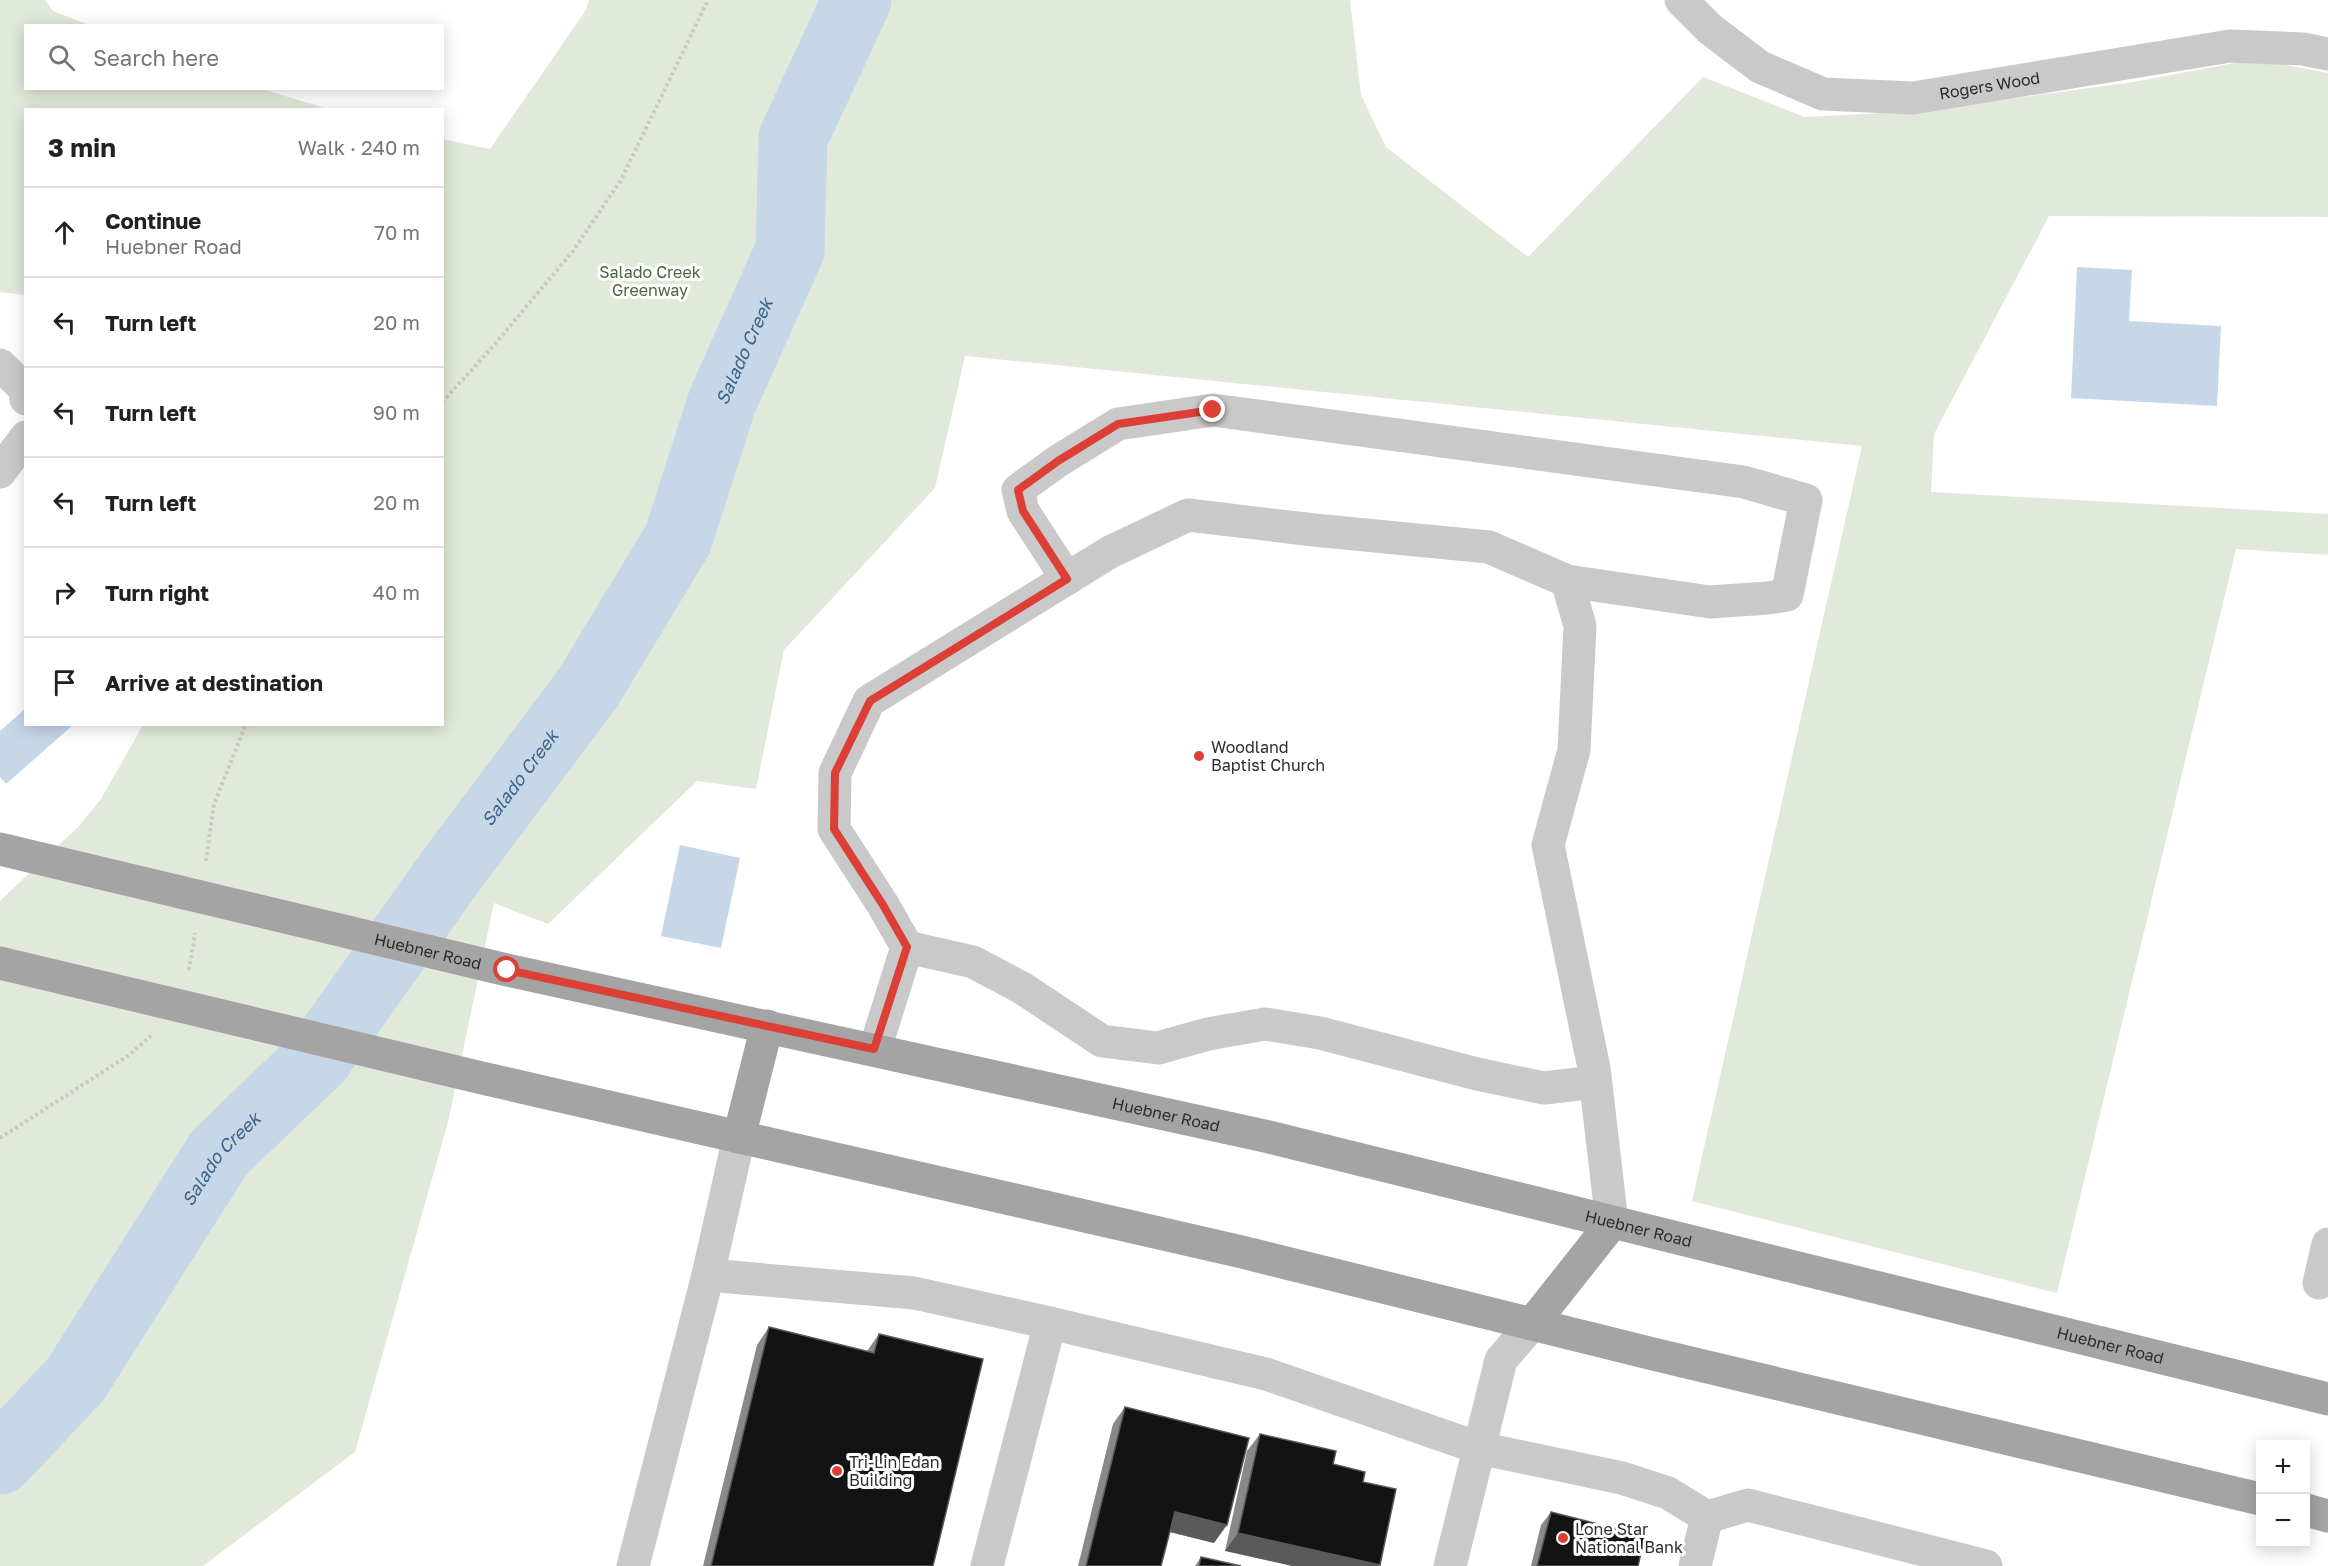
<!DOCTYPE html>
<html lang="en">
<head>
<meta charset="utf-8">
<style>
	body { margin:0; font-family:"Golos Text",sans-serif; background:#f6f6f6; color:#202124 }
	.controls { position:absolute; right:18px; bottom:18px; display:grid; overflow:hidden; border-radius:0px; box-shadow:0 3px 15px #0003 }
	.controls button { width:54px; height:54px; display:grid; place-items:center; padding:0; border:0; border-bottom:2px solid #e0e0e0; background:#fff; color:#202124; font:30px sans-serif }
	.stop { position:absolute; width:18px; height:18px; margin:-14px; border:4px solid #db3f36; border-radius:50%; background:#fff }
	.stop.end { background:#db3f36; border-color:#fff; box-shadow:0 2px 6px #0008 }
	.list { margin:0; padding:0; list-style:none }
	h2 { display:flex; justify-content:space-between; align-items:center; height:78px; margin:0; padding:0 24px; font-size:26px }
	h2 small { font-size:20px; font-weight:400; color:#757577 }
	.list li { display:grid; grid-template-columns:39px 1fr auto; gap:18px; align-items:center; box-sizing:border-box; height:90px; padding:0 24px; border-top:2px solid #e0e0e0 }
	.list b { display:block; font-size:22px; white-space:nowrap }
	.list p { margin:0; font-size:20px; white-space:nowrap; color:#757577 }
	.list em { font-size:20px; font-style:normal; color:#757577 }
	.icon { flex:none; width:33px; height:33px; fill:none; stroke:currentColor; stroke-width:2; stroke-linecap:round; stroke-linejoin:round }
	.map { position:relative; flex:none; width:2328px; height:1566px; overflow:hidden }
	.search { position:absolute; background:#fff; box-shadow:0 3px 15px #0003; left:24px; top:24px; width:420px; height:66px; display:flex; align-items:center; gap:15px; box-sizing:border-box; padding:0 21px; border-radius:0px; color:#757577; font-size:22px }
	.panel { position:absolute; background:#fff; box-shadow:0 3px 15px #0003; left:24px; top:108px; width:420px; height:618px; border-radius:0px }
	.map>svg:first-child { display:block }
	.green { fill:#e0e9da }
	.water { fill:#c6d7e8 }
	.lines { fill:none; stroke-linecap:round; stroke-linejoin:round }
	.river { stroke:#c6d7e8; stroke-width:69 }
	.path { stroke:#c9c9c9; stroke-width:4; stroke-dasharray:3 3; stroke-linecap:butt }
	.minor { stroke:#c9c9c9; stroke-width:33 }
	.major { stroke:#a4a4a4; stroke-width:33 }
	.wall { fill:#898989 }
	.shaded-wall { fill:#5a5a5a }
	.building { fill:#131313; stroke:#5a5a5a; stroke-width:1.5 }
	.route { stroke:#db3f36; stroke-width:8 }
	.poi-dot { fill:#db3f36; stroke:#fff; stroke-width:2 }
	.labels { text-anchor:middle; stroke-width:6; stroke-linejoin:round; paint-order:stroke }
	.street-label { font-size:16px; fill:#2c2c2c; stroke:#fff }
	.park-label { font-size:16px; fill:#4a653c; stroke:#fff }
	.poi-label { font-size:16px; fill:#2c2c2c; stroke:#fff; text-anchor:start }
	.water-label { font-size:18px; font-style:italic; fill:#3f6389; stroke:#fff }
</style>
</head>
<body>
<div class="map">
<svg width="2328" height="1566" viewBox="0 0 2328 1566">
	<rect width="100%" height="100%" fill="#fff"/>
	<!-- green -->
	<path class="green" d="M0 0H45L53 11 89 25 26 26V88L262 89 328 109 26 110 25 295 0 292Z
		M589 0H1350L1361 95 1386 147 1528 257 1703 77 1805 117 1920 111 2134 82 2255 59 2328 73V217L2049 216 1934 434 1931 492 2328 514V555L2236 549 2057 1293 1692 1201 1862 446 965 356 935 488 784 650 756 789 697 781 548 924 494 903 448 1122 355 1452 203 1566H0V901L78 827 101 799 143 725 442 724 443 139 490 149 586 10Z"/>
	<!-- water -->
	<path class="water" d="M2077 267 2132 270 2129 321 2221 326 2217 406 2071 398Z
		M25 709 26 724 73 725 6 784 0 777V731Z
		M680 845 740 858 721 948 661 936Z"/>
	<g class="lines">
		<!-- river -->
		<path class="river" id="s1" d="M0 1460 76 1379 219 1153 318 1058 450 872 588 688 678 539 722 402 790 250 793 138 857 0"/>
		<!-- path -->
		<path class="path" d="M442 402 489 351 573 251 621 180 708 0
			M206 861 214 804 246 724
			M189 970 195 933
			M0 1138 129 1055 151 1036"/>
		<!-- minor -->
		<g class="minor">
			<path id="s2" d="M1681 0 1710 29 1760 67 1823 94 1913 98 2230 46 2303 49 2328 54"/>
			<path d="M0 365 25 389 26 399"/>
			<path d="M0 472 26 437"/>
			<path d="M1067 579 1023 511 1018 490 1058 461 1118 424 1213 410 1744 482 1806 500 1787 595 1768 598 1710 602 1567 581"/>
			<path d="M907 947 973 962 1022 988 1102 1041 1158 1048 1208 1034 1265 1024 1320 1033 1477 1074 1544 1088 1595 1082"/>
			<path d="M875 1049 907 947 883 905 834 829 835 773 869 701 1110 552 1188 515 1314 530 1489 547 1567 581 1580 626 1574 750 1548 845 1594 1068 1612 1223"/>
			<path d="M739 1137 708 1275 914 1293 1050 1323"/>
			<path d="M2319 1283 2328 1244"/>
			<path d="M1707 1517 1748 1505 1986 1566"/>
			<path d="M633 1566 708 1275"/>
			<path d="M987 1566 1050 1323 1266 1374 1479 1448 1622 1478 1668 1493 1707 1517 1695 1566"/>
			<path d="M1450 1566 1501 1360 1532 1324"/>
		</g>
		<!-- major -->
		<g class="major">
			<path id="s3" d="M0 849 507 970 1269 1137 2328 1399"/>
			<path d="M0 963 482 1078 1242 1252 1653 1354 2260 1499"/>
			<path d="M739 1137 767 1026"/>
			<path d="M1532 1324 1612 1223"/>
			<path d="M2306 1510 2328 1516"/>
		</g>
	</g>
	<!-- wall -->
	<path class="wall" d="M769 1327 867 1351 879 1334 933 1566H703L757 1345Z
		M1125 1407 1214 1543 1170 1532 1161 1566H1078L1113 1424Z
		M1260 1434 1333 1464 1363 1482 1225 1551 1247 1451Z
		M1551 1512 1638 1566H1531L1541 1525Z
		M1201 1557 1241 1566H1195Z"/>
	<!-- shaded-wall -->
	<path class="shaded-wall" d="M1175 1512 1227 1525 1214 1543 1162 1530Z
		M1238 1533 1380 1565 1379 1566H1292L1225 1551Z"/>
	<!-- building -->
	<path class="building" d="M769 1327 874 1353 879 1334 983 1359 933 1566H711Z
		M1125 1407 1249 1438 1227 1525 1175 1512 1161 1566H1086Z
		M1260 1434 1336 1451 1333 1464 1365 1472 1363 1482 1396 1489 1380 1565 1238 1533Z
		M1551 1512 1645 1536 1638 1566H1537Z
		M1201 1557 1241 1566H1199Z"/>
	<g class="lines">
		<!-- route -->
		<path class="route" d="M507 970 874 1049 907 947 883 905 834 829 835 773 870 701 1067 579 1023 511 1018 490 1058 461 1118 424 1213 410"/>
	</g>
	<!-- markers -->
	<g class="poi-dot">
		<circle cx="1199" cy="756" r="6"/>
		<circle cx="837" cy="1471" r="6"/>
		<circle cx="1563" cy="1538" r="6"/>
	</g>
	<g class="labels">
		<!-- street labels -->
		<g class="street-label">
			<text dy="6" stroke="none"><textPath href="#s2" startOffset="340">Rogers Wood</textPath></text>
			<text dy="6" stroke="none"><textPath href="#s3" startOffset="440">Huebner Road</textPath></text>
			<text dy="6" stroke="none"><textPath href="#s3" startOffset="1196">Huebner Road</textPath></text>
			<text dy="6" stroke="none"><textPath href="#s3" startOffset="1682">Huebner Road</textPath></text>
			<text dy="6" stroke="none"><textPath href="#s3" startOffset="2168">Huebner Road</textPath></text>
		</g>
		<!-- park labels -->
		<g class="park-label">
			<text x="650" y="278">Salado Creek<tspan x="650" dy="18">Greenway</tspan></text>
		</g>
		<!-- poi labels -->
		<g class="poi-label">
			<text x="1211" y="753">Woodland<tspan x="1211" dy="18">Baptist Church</tspan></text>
			<text x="849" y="1468">Tri-Lin Edan<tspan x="849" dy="18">Building</tspan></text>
			<text x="1575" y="1535">Lone Star<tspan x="1575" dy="18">National Bank</tspan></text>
		</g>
		<!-- water labels -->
		<g class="water-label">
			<text dy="6" stroke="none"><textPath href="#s1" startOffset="1347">Salado Creek</textPath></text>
			<text dy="6" stroke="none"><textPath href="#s1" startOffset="861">Salado Creek</textPath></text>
			<text dy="6" stroke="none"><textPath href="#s1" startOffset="375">Salado Creek</textPath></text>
		</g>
	</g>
</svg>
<div class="controls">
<button>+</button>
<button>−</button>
</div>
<div class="stop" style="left:507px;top:970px"></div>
<div class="stop end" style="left:1213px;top:410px"></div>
<div class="search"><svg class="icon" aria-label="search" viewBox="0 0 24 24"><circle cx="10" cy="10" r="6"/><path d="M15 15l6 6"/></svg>Search here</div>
<section class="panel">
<h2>3 min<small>Walk · 240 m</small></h2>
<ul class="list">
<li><svg class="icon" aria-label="ahead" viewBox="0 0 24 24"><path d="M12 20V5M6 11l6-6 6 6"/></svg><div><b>Continue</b><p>Huebner Road</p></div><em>70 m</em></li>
<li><svg class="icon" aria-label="left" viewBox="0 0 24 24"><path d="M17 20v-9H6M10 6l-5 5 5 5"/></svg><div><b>Turn left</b></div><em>20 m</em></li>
<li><svg class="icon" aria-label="left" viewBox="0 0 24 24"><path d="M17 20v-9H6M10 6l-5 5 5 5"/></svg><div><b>Turn left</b></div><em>90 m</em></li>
<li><svg class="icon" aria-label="left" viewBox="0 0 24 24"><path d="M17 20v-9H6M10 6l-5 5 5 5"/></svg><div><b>Turn left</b></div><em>20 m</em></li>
<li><svg class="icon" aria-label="right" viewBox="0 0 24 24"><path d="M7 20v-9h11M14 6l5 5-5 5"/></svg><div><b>Turn right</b></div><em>40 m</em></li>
<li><svg class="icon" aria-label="arrive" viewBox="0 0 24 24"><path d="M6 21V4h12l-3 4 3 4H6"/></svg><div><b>Arrive at destination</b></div></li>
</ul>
</section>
</div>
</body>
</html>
